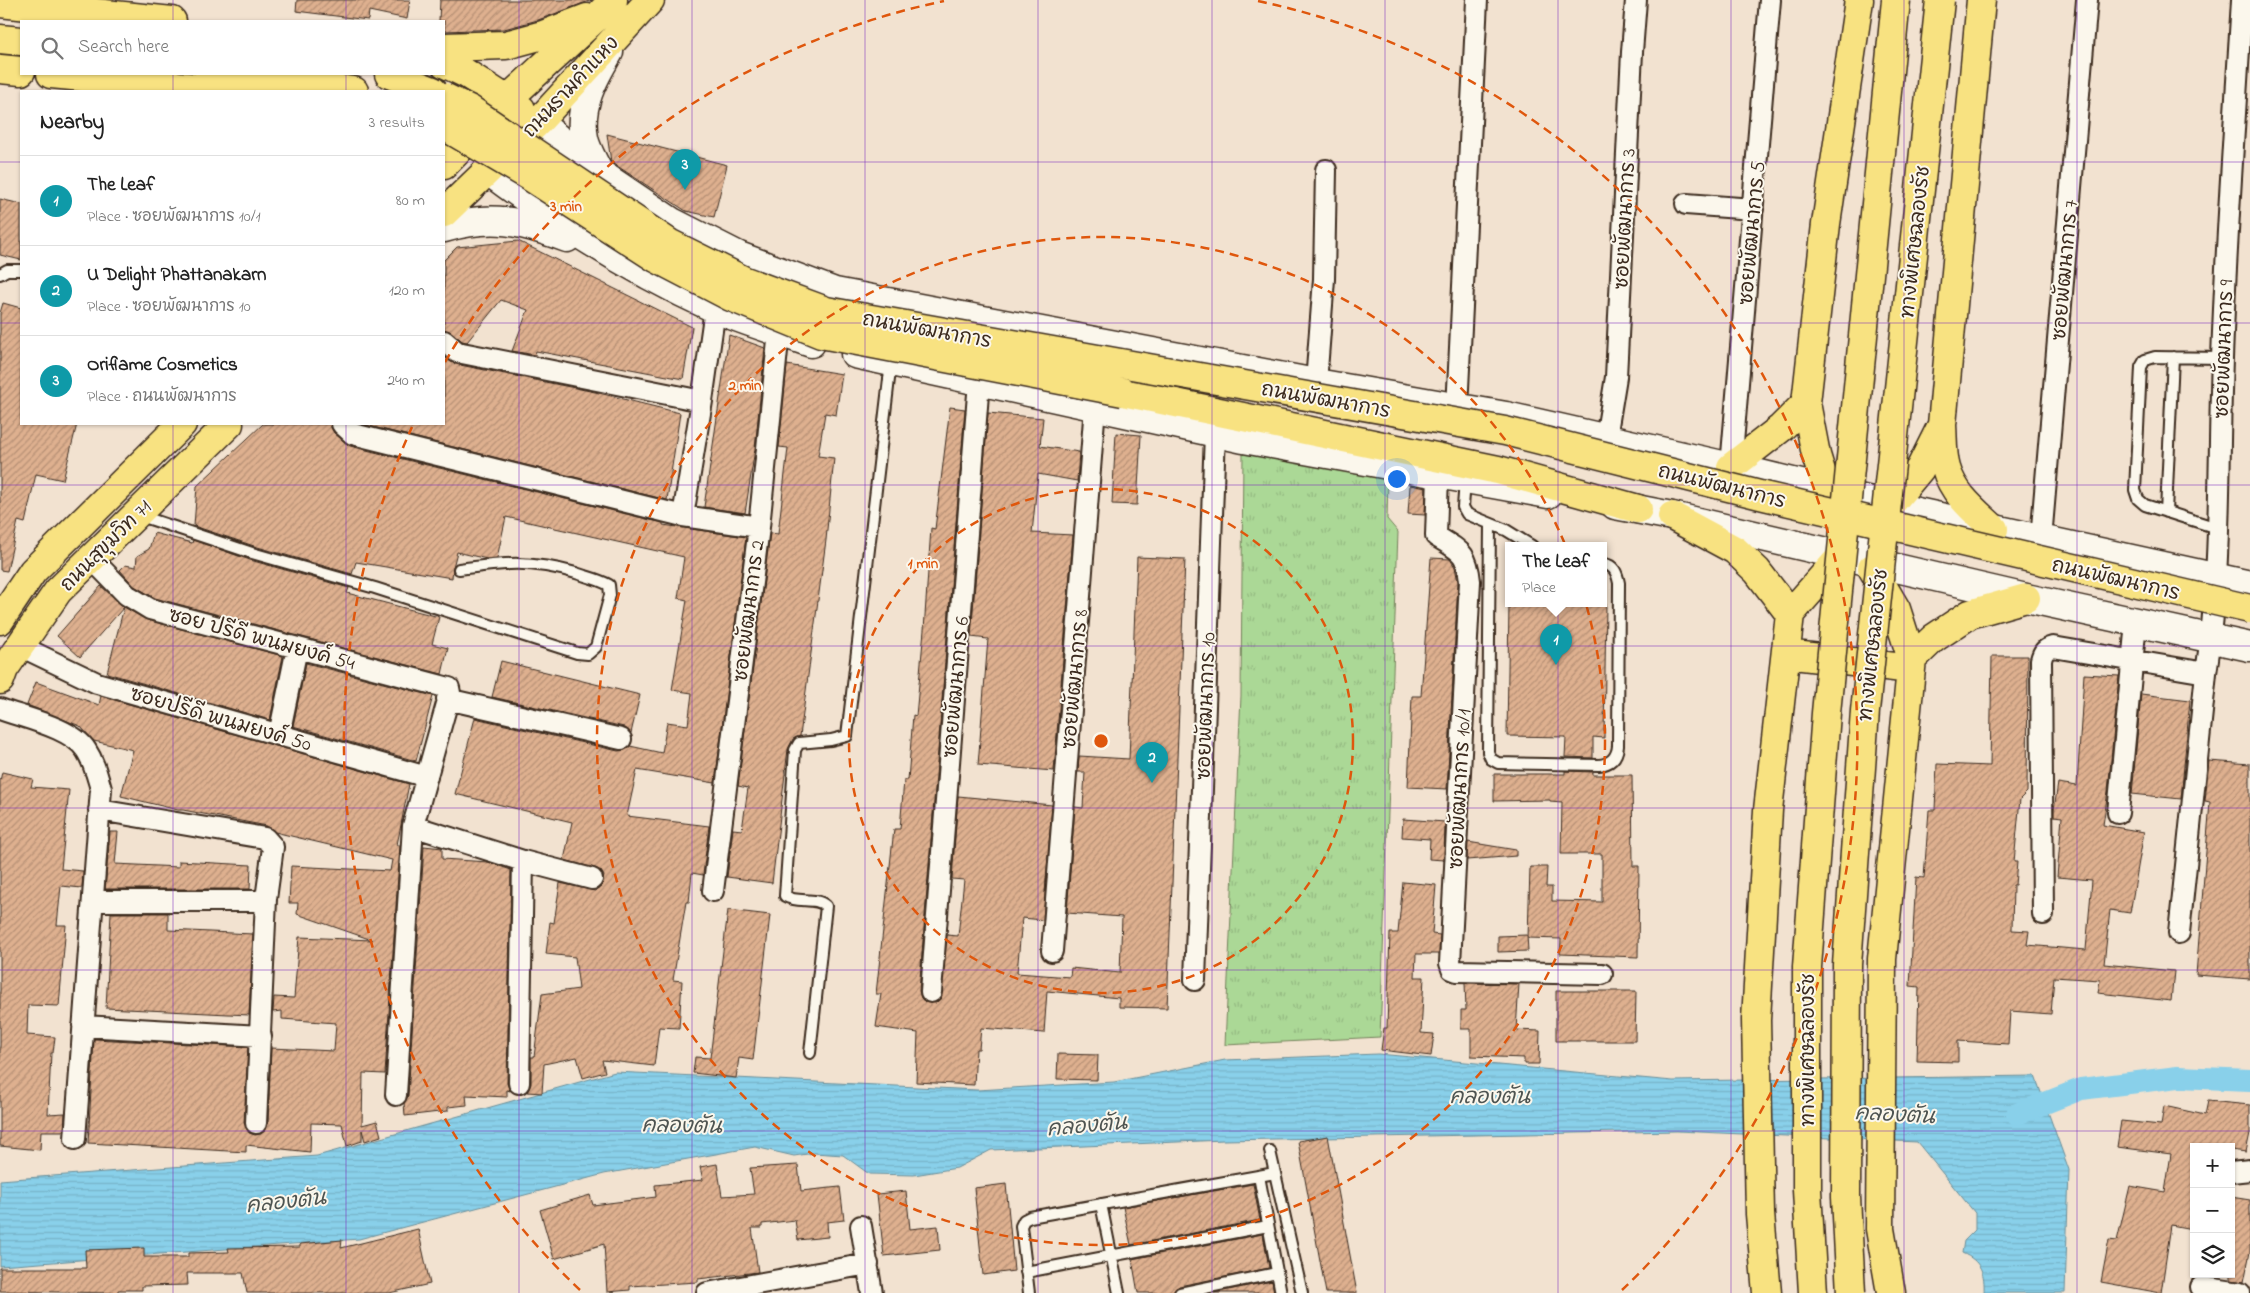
<!DOCTYPE html>
<html lang="en">
<head>
<meta charset="utf-8">
<style>
	body { margin:0; font-family:"Indie Flower","Playpen Sans Thai",sans-serif; background:#f2f2f2; color:#222 }
	.controls { position:absolute; right:15px; bottom:15px; display:grid; overflow:hidden; border-radius:0px; box-shadow:0 1px 4px #0004 }
	.controls button { width:45px; height:45px; display:grid; place-items:center; padding:0; border:0; border-bottom:1px solid #e0e0e0; background:#fff; color:#222; font:25px sans-serif }
	.you { position:absolute; left:1396px; top:478px; width:18px; height:18px; margin:-12px; border:4px solid #fff; border-radius:50%; background:#1a73e8; box-shadow:0 0 0 8px #1a73e833 }
	.badge { display:grid; place-items:center; width:32px; height:32px; border-radius:50%; background:#b45309; color:#fff; font-size:16px; font-weight:700 }
	.pin { position:absolute; translate:-50% -41px; filter:drop-shadow(0 1px 2px #0008) }
	.pin::after { content:''; position:absolute; top:26px; width:18px; height:15px; background:inherit; clip-path:polygon(0 0,100% 0,50% 100%) }
	.popup { position:absolute; left:1505px; top:542px; width:102px; height:65px; box-sizing:border-box; display:grid; place-content:center; border-radius:0px; background:#fff; filter:drop-shadow(0 1px 4px #0005); font-size:16px; white-space:nowrap; color:#767676 }
	.popup b { font-size:19px; color:#222 }
	.popup::after { content:''; position:absolute; left:50%; top:100%; margin-left:-10px; border:10px solid transparent; border-top-color:#fff }
	.list { margin:0; padding:0; list-style:none }
	h2 { display:flex; justify-content:space-between; align-items:center; height:65px; margin:0; padding:0 20px; font-size:21px }
	h2 small { font-size:16px; font-weight:400; color:#767676 }
	.list li { display:grid; grid-template-columns:32px 1fr auto; gap:15px; align-items:center; box-sizing:border-box; height:90px; padding:0 20px; border-top:1px solid #e0e0e0 }
	.list b { display:block; font-size:19px; white-space:nowrap }
	.list p { margin:0; font-size:16px; white-space:nowrap; color:#767676 }
	.list em { font-size:16px; font-style:normal; color:#767676 }
	.icon { flex:none; width:28px; height:28px; fill:none; stroke:currentColor; stroke-width:2; stroke-linecap:round; stroke-linejoin:round }
	.map { position:relative; flex:none; width:2250px; height:1293px; overflow:hidden }
	.search { position:absolute; background:#fff; box-shadow:0 1px 4px #0004; left:20px; top:20px; width:425px; height:55px; display:flex; align-items:center; gap:12px; box-sizing:border-box; padding:0 18px; border-radius:0px; color:#767676; font-size:19px }
	.panel { position:absolute; background:#fff; box-shadow:0 1px 4px #0004; left:20px; top:90px; width:425px; height:335px; border-radius:0px }
	.map>svg:first-child { display:block }
	.grass { fill:url(#grass-tufts); stroke:#73815a }
	.water { fill:url(#water-rules); stroke:#6a8e98 }
	.lines { fill:none; stroke-linecap:round; stroke-linejoin:round }
	.canal { stroke:#89d0ea; stroke-width:22 }
	.building { fill:url(#building-hatch); stroke:#3b2a1e }
	.service-casing { stroke:#3b2a1e; stroke-width:14 }
	.minor-casing { stroke:#3b2a1e; stroke-width:24 }
	.secondary-casing { stroke:#3b2a1e; stroke-width:31 }
	.primary-casing { stroke:#3b2a1e; stroke-width:31 }
	.motorway-casing { stroke:#3b2a1e; stroke-width:31 }
	.service { stroke:#fbf7ec; stroke-width:10 }
	.minor { stroke:#fbf7ec; stroke-width:20 }
	.secondary { stroke:#fbf7ec; stroke-width:28 }
	.primary { stroke:#f8e281; stroke-width:28 }
	.motorway { stroke:#f8e281; stroke-width:28 }
	.primary-bridge-casing { stroke:#3b2a1e; stroke-width:31; stroke-linecap:butt }
	.motorway-bridge-casing { stroke:#3b2a1e; stroke-width:31; stroke-linecap:butt }
	.primary-bridge { stroke:#f8e281; stroke-width:28 }
	.motorway-bridge { stroke:#f8e281; stroke-width:28 }
	.grid { fill:none; stroke:#7b2cbf; stroke-width:1; stroke-opacity:0.55 }
	.ring { fill:none; stroke:#df570d; stroke-width:2.5; stroke-dasharray:9 6 }
	.labels { text-anchor:middle; stroke-width:4; stroke-linejoin:round; paint-order:stroke }
	.street-label { font-size:20px; fill:#3b2a1e; stroke:#fbf7ec }
	.water-label { font-size:21px; font-style:italic; fill:#4e5451; stroke:#fbf7ec }
	.centre { fill:#df570d; stroke:#fbf7ec; stroke-width:2.5 }
	.ring-label { font-size:15px; text-anchor:middle; font-weight:bold; fill:#df570d; stroke:#fbf7ec; stroke-width:4; stroke-linejoin:round; paint-order:stroke }
</style>
</head>
<body>
<div class="map">
<svg width="2250" height="1293" viewBox="0 0 2250 1293">
	<defs>
		<pattern id="grass-tufts" width="24" height="20" patternUnits="userSpaceOnUse" patternTransform="scale(1.25)"><rect width="24" height="20" fill="#abd896"/><path d="M3 7l-1-3M5 7V3M7 7l1-3M15 17l-1-3M17 17v-4M19 17l1-3" fill="none" stroke="#94ba81"/></pattern>
		<pattern id="water-rules" width="6" height="5" patternUnits="userSpaceOnUse" patternTransform="scale(1.25)"><rect width="6" height="5" fill="#89d0ea"/><path d="M0 2.5h6" fill="none" stroke="#77b3c8"/></pattern>
		<pattern id="building-hatch" width="6" height="6" patternUnits="userSpaceOnUse" patternTransform="scale(1.25)"><rect width="6" height="6" fill="#deb08f"/><path d="M-1 1l2-2M0 6l6-6M5 7l2-2" fill="none" stroke="#b58f74"/></pattern>
	</defs>
	<rect width="100%" height="100%" fill="#f2e2d0"/>
	<filter id="ink" filterUnits="userSpaceOnUse"><feTurbulence type="fractalNoise" baseFrequency=".02" numOctaves="2"/><feDisplacementMap in="SourceGraphic" scale="10" xChannelSelector="R" yChannelSelector="G"/><feConvolveMatrix kernelMatrix="1 2 1 2 8 2 1 2 1" color-interpolation-filters="sRGB"/></filter>
	<g filter="url(#ink)">
		<!-- grass -->
		<path class="grass" d="M1243 453 1388 477 1387 519 1398 532 1380 1037 1225 1045 1241 696Z"/>
		<!-- water -->
		<path class="water" d="M1378 1054 1673 1081 2035 1076 2069 1170 2065 1293H1984C1985 1273 1981 1261 1962 1253L1964 1241 1975 1230V1213L1917 1142 1677 1131 1224 1140 991 1150 957 1168 914 1175 869 1174 843 1155 814 1153 794 1156 755 1147 604 1174 359 1239 0 1266V1180L317 1156 615 1072 977 1090 1114 1082 1225 1060Z"/>
		<g class="lines">
			<!-- canal -->
			<path class="canal" d="M2017 1114 2081 1089 2178 1077 2250 1080"/>
		</g>
		<!-- building -->
		<path class="building" d="M297 0H410L407 19 369 11 368 20 296 11Z
			M440 0H592L538 20 504 29 444 31V21H439Z
			M607 134 727 165 714 217 686 211 611 162Z
			M0 199 21 204V260L0 255Z
			M518 241 692 327 683 379 536 351 535 355 512 351 528 310 501 300 467 342 462 341 451 332 444 329V260L457 247Z
			M3 303 21 308V424H77L63 480 36 474 25 523 18 521 7 571 0 570V313Z
			M729 335 765 348 755 449 745 513 704 507Z
			M444 356 455 364 595 392 680 413 667 500 361 424H444Z
			M787 365 842 374 836 415 825 413 818 456 834 458 826 540 800 736 793 739 788 749 772 883 727 877 733 829 742 830 748 788 738 786 770 533 778 534 788 448 779 447Z
			M950 407 965 409 919 991 921 998 925 1002 936 1003 941 998 947 935 958 936 964 880 952 879 958 796 1052 805 1043 920 1022 918 1017 973 1070 977 1071 968 1120 973 1122 917 1067 913 1075 807 1083 808 1085 772H1078L1079 756 1129 759 1137 557 1185 559 1167 1008 1119 1007V998L1047 991 1044 1033 981 1028 979 1049H976L974 1085 916 1082 918 1033 876 1027 881 994H876L894 829H900L904 780H908L913 715 916 716 924 630 931 528 935 529Z
			M988 413 1043 418 1040 446 1079 452 1077 481 1038 474 1032 533 1073 535 1054 771 978 765 988 639 971 637Z
			M263 424H330L334 433 350 446 663 523V525L746 537 715 783 637 770 627 816 709 826 703 875 692 873 689 902H686L673 980 682 981 679 1028 659 1027 654 1066 602 1060 605 1072 583 1078 577 1057 544 1064 542 1093 527 1092 531 1084V1057H534L542 994 579 989 575 957 546 954 550 922 554 923 560 883 595 891 601 887 604 876 601 871 595 868 564 860 572 822 455 794 475 718 618 751 625 750 630 746 662 753 667 722 688 725 692 693 672 690 687 600 678 598 684 557 506 517 497 558 487 559 457 552 453 567 452 578 356 562 352 574 254 546 194 526 197 486Z
			M1116 433 1141 435 1137 505 1112 504Z
			M1410 485 1426 488 1425 515 1408 514Z
			M154 533 192 543 193 540 250 560 349 588 347 593 439 617 432 644 448 648 442 674 155 598 134 586 120 570 125 565 136 567 137 556 149 549Z
			M1431 558 1450 559 1455 567 1458 582 1447 789 1408 787 1412 696H1421Z
			M101 586 124 607 80 657 57 636Z
			M1509 604H1606L1604 738 1593 737V758L1565 757 1566 737 1507 736Z
			M124 607 147 620 283 656 270 720 107 673Z
			M1992 656H2028L2027 792 2020 799 2014 862H2017L2015 885H2013L2012 930 2029 931 2027 945 2086 950 2092 880 2057 877 2062 817 2054 816V810L2058 783 2077 786 2084 674 2119 676 2108 791 2103 825 2144 832 2130 913 2110 910 2104 964 2174 971 2171 1001 2098 993 2100 980 2054 977 2051 1014 2010 1011 2008 1044 1958 1041V1062L1917 1061 1919 987 1910 986 1916 877 1924 878 1929 810H1935L1937 764 1990 766Z
			M501 661 640 695 631 733 624 727 492 697Z
			M306 663 433 696 416 761 293 726Z
			M36 682 99 705 101 696 409 784 397 845H400L385 1074 363 1073 362 1125 377 1121 381 1136 365 1141 362 1130V1141L347 1146 342 1124 311 1123 310 1152 246 1145V1152L88 1143 94 1039 248 1047 244 1123 249 1133 255 1135 261 1134 266 1130 268 1124 271 1048 334 1051 336 1023 282 1019V1011L273 1012 274 997 294 998 299 937 372 940 297 914 298 903H289L291 866 390 871 392 860 287 835 275 832 267 826 183 810H178L121 796 133 750 94 741 80 726 27 705Z
			M2141 694 2190 700 2181 799 2132 794Z
			M2209 761 2250 764V979L2196 975 2210 802 2205 801Z
			M1565 771 1593 772V775H1632L1633 866H1639L1638 957 1560 954 1561 939 1528 938 1530 867H1547L1546 887H1552V901L1602 902V854H1561L1562 802 1550 801V800L1494 801V774H1565Z
			M2 772 33 779 31 787 69 790 61 869 83 871 82 888 61 886 57 925H66L59 1006 28 1005 27 1035 55 1037 53 1053H51L48 1114 65 1113 64 1131H41L40 1150 0 1146V781Z
			M1403 819 1445 822 1444 860 1429 859 1430 839 1402 837Z
			M110 832H118L115 864 179 867V861L251 865 250 889H105Z
			M1468 842 1516 850V856L1467 860Z
			M424 846 442 848V859L488 862 511 870 507 1083 510 1091 507 1090V1097L466 1095 467 1105 448 1107V1111L405 1116 404 1103 408 1096Z
			M1403 882 1436 885 1432 934 1440 935 1439 954H1416L1415 977H1424L1421 1033 1434 1034 1431 1056 1381 1050 1384 1028H1387L1390 933H1398Z
			M728 910 770 915 753 1060 739 1058 736 1078 693 1073 695 1057 710 1058Z
			M111 913H168V930L253 934 249 1015 106 1008Z
			M1527 935 1528 951 1498 952V936Z
			M1465 983 1519 984 1516 1030 1540 1031 1539 1064H1524V1058L1471 1056V1029H1461V1010H1466Z
			M1556 991H1636L1635 1041H1556Z
			M1058 1054 1098 1055 1097 1080 1057 1079Z
			M2208 1101 2250 1105V1133L2246 1152 2231 1150V1147H2194V1220L2192 1229 2171 1225 2161 1293 2101 1282 2109 1240 2117 1241 2130 1186 2165 1192 2171 1154 2117 1147 2121 1121 2161 1125 2164 1106 2205 1115Z
			M1328 1136 1357 1293H1326L1298 1141Z
			M717 1164 722 1196 754 1194 750 1168 798 1165 801 1191 840 1187 844 1220 827 1222 828 1237 798 1240 795 1220 762 1224V1228H752L758 1272 698 1279V1282L630 1286V1290L607 1292 604 1244 554 1259 540 1210 590 1195 593 1205 656 1197 655 1185 703 1180 700 1167Z
			M1006 1184 1014 1271 983 1275 974 1188Z
			M1253 1184 1260 1220 1131 1245 1123 1207Z
			M906 1191 910 1229 938 1226 940 1250 884 1256 877 1194Z
			M2231 1197 2250 1200V1252L2244 1282 2231 1280Z
			M418 1229 430 1284 389 1293H247L243 1273H187L188 1285 142 1286V1290H118V1293L0 1291V1268H86L85 1250 144 1248V1257H188V1253L229 1252 228 1248 300 1247V1244L342 1240 341 1248Z
			M1263 1234 1269 1268 1179 1286 1173 1293H1138L1132 1259Z
			M1272 1281 1274 1293H1214Z"/>
		<g class="lines">
			<!-- service casing -->
			<g class="service-casing">
				<path id="service" d="M0 274 7 270H21
					M1465 481 1463 507 1467 514 1506 530 1532 546
					M2166 512 2173 357
					M138 515 252 553 375 588 577 653 588 654 596 647 610 595 609 585C598 579 587 577 576 573 531 560 504 563 459 569
					M1490 524 1488 752 1491 759 1498 763 1599 765C1610 764 1617 758 1618 746L1619 583C1617 573 1614 565 1604 564
					M2217 528 2145 505 2138 499 2135 490 2141 367 2145 360 2155 357 2222 358
					M810 1053 826 906C815 896 798 904 785 896L795 750 799 743 831 740 847 736 891 362
					M1270 1151 1302 1293
					M1259 1176 1281 1293
					M1101 1204 1119 1293
					M1026 1272 1268 1226
					M1029 1293 1021 1226 1024 1220 1030 1217 1275 1173
					M1180 1293 1277 1273"/>
			</g>
			<!-- minor casing -->
			<g class="minor-casing">
				<path id="minor" d="M1686 204 1753 209
					M444 341 457 352 702 401
					M1316 383 1324 279 1326 170
					M1457 409 1477 0
					M342 424 353 434 683 516 759 527
					M1606 438 1616 377 1632 52 1636 0
					M1731 467 1770 0
					M1438 475 1436 536C1459 551 1467 551 1470 581L1450 963 1452 969 1457 971 1602 974
					M683 516 702 401 715 309
					M2041 539 2087 0
					M91 558 127 595 150 609 449 688 450 693 413 826 396 1095
					M20 646 97 683 427 777
					M447 699 621 739
					M0 709C24 718 72 728 86 750 94 762 97 775 101 789L75 1139
					M279 735 297 648
					M99 810 265 838 273 847 266 899
					M2118 813 2136 622
					M413 826 523 861 592 879
					M713 891 759 527 779 331
					M93 901H254L266 899 256 1123
					M2043 914 2041 660C2043 652 2045 649 2053 647L2206 673
					M2179 933 2206 673C2222 570 2218 463 2222 359 2226 239 2235 120 2242 0
					M1052 951 1095 406
					M1195 980 1215 433
					M931 992 979 381
					M83 1026 261 1036
					M519 1083 523 861
					M2231 1172 2250 1170
					M861 1226 872 1293
					M2201 1287 2240 1293
					M707 1293 868 1264"/>
			</g>
			<!-- secondary casing -->
			<g class="secondary-casing">
				<path id="secondary" d="M538 122 598 172 672 222 739 256 835 292 1316 383 1506 416 1731 467 1913 511 2250 585
					M487 170C559 224 633 271 714 308 745 322 779 331 811 343
					M598 171C593 160 586 149 584 138 578 106 593 79 609 52
					M444 228C493 214 520 221 567 238
					M855 354 1244 439 1548 494
					M1615 505 1672 516 2026 598 2250 647
					M1842 555 1889 506"/>
			</g>
			<!-- primary casing -->
			<g class="primary-casing">
				<path id="primary" d="M0 3 172 21
					M0 39 21 41
					M444 47 506 45 543 35 587 18
					M444 63 467 74 521 109
					M0 69 21 71
					M51 74 231 91
					M209 74 297 83 354 91
					M389 74 433 91
					M444 165 508 99 602 12 613 0
					M444 213 538 122 650 0
					M1123 392 1498 470 1638 509
					M0 620 33 571 182 424
					M0 680 4 669 58 591 229 424"/>
			</g>
			<!-- motorway casing -->
			<g class="motorway-casing">
				<path id="motorway" d="M1981 0 1942 425C1943 439 1942 455 1946 468 1953 494 1975 511 1994 529
					M1731 467 1781 428 1806 403
					M1827 491 1816 455 1806 403 1826 224 1859 0
					M1890 505 1920 469 1942 425
					M1672 516 1735 550 1757 571 1790 614
					M1872 568 1896 609 1912 659 1882 959 1880 1229 1891 1293
					M1786 654 1911 669
					M1912 659 1934 638 1970 614 2026 598
					M1767 1293 1760 1214 1756 1020 1768 810 1790 614 1842 555"/>
			</g>
			<!-- service -->
			<use href="#service" class="service"/>
			<!-- minor -->
			<use href="#minor" class="minor"/>
			<!-- secondary -->
			<use href="#secondary" class="secondary"/>
			<!-- primary -->
			<use href="#primary" class="primary"/>
			<!-- motorway -->
			<use href="#motorway" class="motorway"/>
			<!-- primary-bridge casing -->
			<g class="primary-bridge-casing">
				<path id="primary-bridge" d="M444 97 469 109 669 243 745 281 826 311 1505 431 1764 496 2250 609
					M444 126 529 176 656 258 731 297 821 334 1123 392"/>
			</g>
			<!-- motorway-bridge casing -->
			<g class="motorway-bridge-casing">
				<path id="motorway-bridge" d="M1813 1293 1807 1190V967L1826 713 1896 0
					M1851 1293 1846 1197 1847 965 1865 711 1940 0"/>
			</g>
			<!-- primary-bridge -->
			<use href="#primary-bridge" class="primary-bridge"/>
			<!-- motorway-bridge -->
			<use href="#motorway-bridge" class="motorway-bridge"/>
		</g>
	</g>
	<!-- grid -->
	<path class="grid" d="M173 0V21M346 0V21M519 0V1293M692 0V1293M865 0V1293M1038 0V1293M1212 0V1293M1385 0V1293M1558 0V1293M1731 0V1293M1904 0V1293M2077 0V1293M173 74V91M346 74V91M0 162H21M444 162H2250M0 323H21M444 323H2250M173 424V1293M346 424V1293M0 485H2250M0 646H2250M0 808H2250M0 970H2250M0 1131H2250"/>
	<!-- distance rings -->
	<g class="ring">
		<circle cx="1101" cy="741" r="252"/>
		<circle cx="1101" cy="741" r="504"/>
		<path d="M580 1290A757 757 0 0 1 412 427M445 362A757 757 0 0 1 944 1M1258 1A757 757 0 0 1 1622 1290"/>
	</g>
	<g class="labels">
		<!-- street labels -->
		<g class="street-label">
			<text transform="translate(570 86) rotate(-47)" y="7">ถนนรามคำแหง</text>
			<text transform="translate(1624 219) rotate(-87)" y="7">ซอยพัฒนาการ 3</text>
			<text transform="translate(1751 233) rotate(-85)" y="7">ซอยพัฒนาการ 5</text>
			<text transform="translate(1914 242) rotate(-84)" y="7">ทางพิเศษฉลองรัช</text>
			<text transform="translate(2064 270) rotate(-85)" y="7">ซอยพัฒนาการ 7</text>
			<text transform="translate(927 329) rotate(10)" y="7">ถนนพัฒนาการ</text>
			<text transform="translate(2223 349) rotate(-88)" y="7">ซอยพัฒนาการ 9</text>
			<text transform="translate(1326 399) rotate(10)" y="7">ถนนพัฒนาการ</text>
			<text transform="translate(1722 485) rotate(14)" y="7">ถนนพัฒนาการ</text>
			<text transform="translate(105 545) rotate(-45)" y="7">ถนนสุขุมวิท 71</text>
			<text transform="translate(2116 578) rotate(13)" y="7">ถนนพัฒนาการ</text>
			<text transform="translate(748 611) rotate(-83)" y="7">ซอยพัฒนาการ 2</text>
			<text transform="translate(262 638) rotate(15)" y="7">ซอย ปรีดี พนมยงค์ 54</text>
			<text transform="translate(1872 645) rotate(-84)" y="7">ทางพิเศษฉลองรัช</text>
			<text transform="translate(1074 679) rotate(-85)" y="7">ซอยพัฒนาการ 8</text>
			<text transform="translate(955 687) rotate(-85)" y="7">ซอยพัฒนาการ 6</text>
			<text transform="translate(1205 706) rotate(-88)" y="7">ซอยพัฒนาการ 10</text>
			<text transform="translate(221 718) rotate(16)" y="7">ซอยปรีดี พนมยงค์ 50</text>
			<text transform="translate(1459 789) rotate(-87)" y="7">ซอยพัฒนาการ 10/1</text>
			<text transform="translate(1807 1050) rotate(-90)" y="7">ทางพิเศษฉลองรัช</text>
		</g>
		<!-- water labels -->
		<g class="water-label">
			<text x="1490" y="1103">คลองตัน</text>
			<text transform="translate(1895 1114) rotate(3)" y="7">คลองตัน</text>
			<text transform="translate(682 1125) rotate(1)" y="7">คลองตัน</text>
			<text transform="translate(1087 1125) rotate(-5)" y="7">คลองตัน</text>
			<text transform="translate(286 1201) rotate(-6)" y="7">คลองตัน</text>
		</g>
	</g>
	<circle cx="1101" cy="741" r="8" class="centre"/>
	<g class="ring-label">
		<text x="566" y="211">3 min</text>
		<text x="745" y="390">2 min</text>
		<text x="923" y="568">1 min</text>
	</g>
</svg>
<div class="controls">
<button>+</button>
<button>−</button>
<button><svg class="icon" aria-label="layers" viewBox="0 0 24 24"><path d="M12 4l9 5-9 5-9-5zM3 14l9 5 9-5"/></svg></button>
</div>
<div class="you"></div>
<div class="pin badge" style="left:1556px;top:665px;background:#0f9aa8">1</div>
<div class="popup"><b>The Leaf</b>Place</div>
<div class="pin badge" style="left:1152px;top:783px;background:#0f9aa8">2</div>
<div class="pin badge" style="left:685px;top:190px;background:#0f9aa8">3</div>
<div class="search"><svg class="icon" aria-label="search" viewBox="0 0 24 24"><circle cx="10" cy="10" r="6"/><path d="M15 15l6 6"/></svg>Search here</div>
<section class="panel">
<h2>Nearby<small>3 results</small></h2>
<ul class="list">
<li><span class="badge" style="background:#0f9aa8">1</span><div><b>The Leaf</b><p>Place · ซอยพัฒนาการ 10/1</p></div><em>80 m</em></li>
<li><span class="badge" style="background:#0f9aa8">2</span><div><b>U Delight Phattanakarn</b><p>Place · ซอยพัฒนาการ 10</p></div><em>120 m</em></li>
<li><span class="badge" style="background:#0f9aa8">3</span><div><b>Oriflame Cosmetics</b><p>Place · ถนนพัฒนาการ</p></div><em>240 m</em></li>
</ul>
</section>
</div>
</body>
</html>
